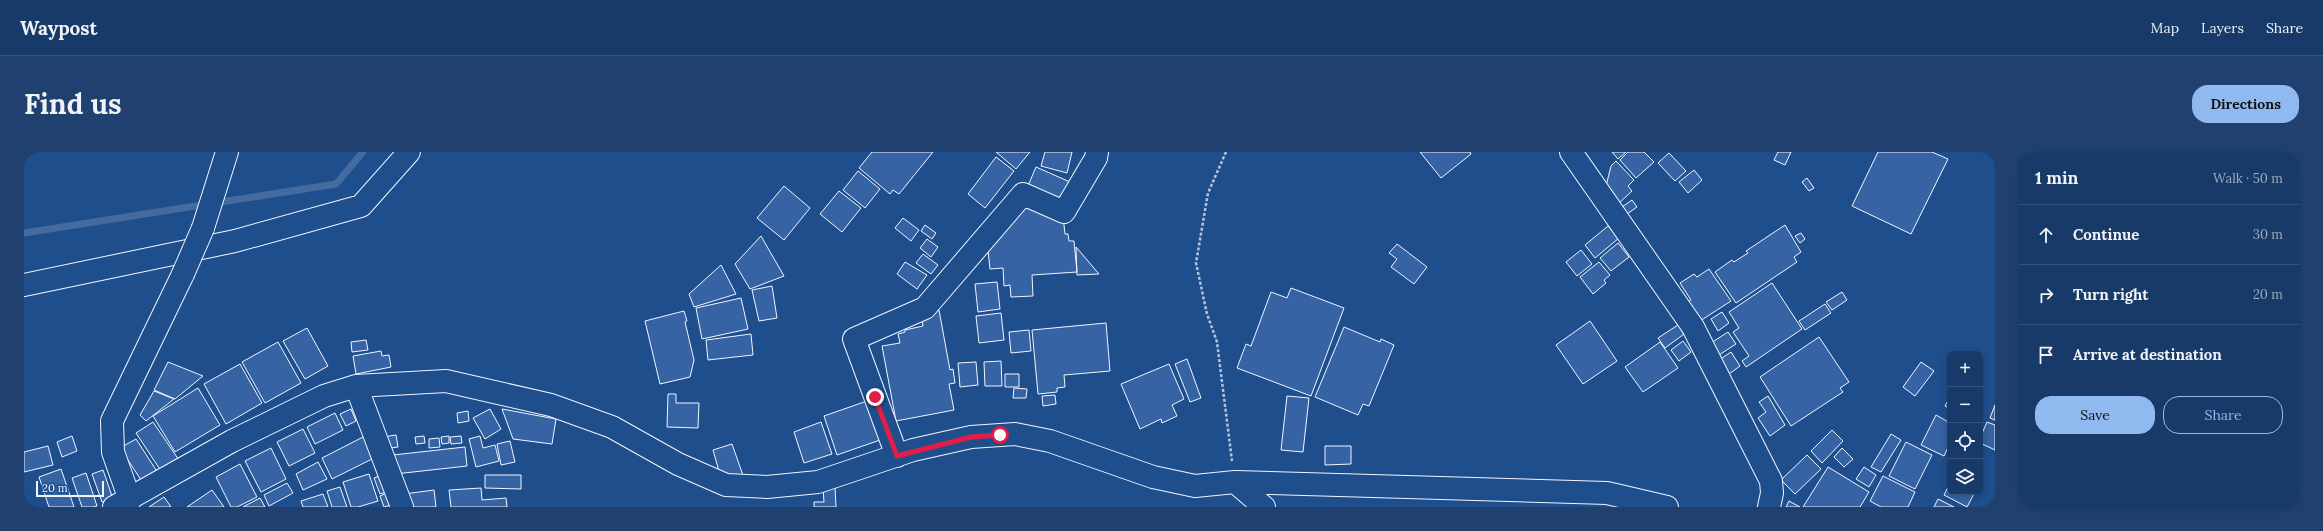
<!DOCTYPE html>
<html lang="en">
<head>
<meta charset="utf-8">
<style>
	body { margin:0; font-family:Lora,serif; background:#20416f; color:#f1f3f6 }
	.controls { position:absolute; right:12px; bottom:12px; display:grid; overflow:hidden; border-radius:8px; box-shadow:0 2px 6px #0003 }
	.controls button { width:36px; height:36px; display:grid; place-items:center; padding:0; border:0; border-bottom:1px solid #36547d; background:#173a69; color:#f1f3f6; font:20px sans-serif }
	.scale { position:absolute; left:12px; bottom:10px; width:68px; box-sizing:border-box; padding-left:4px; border:2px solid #f2f6ff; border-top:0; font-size:11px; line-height:14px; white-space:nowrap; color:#f2f6ff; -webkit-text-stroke:3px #1f4e8c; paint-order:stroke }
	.stop { position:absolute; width:12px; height:12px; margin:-9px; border:3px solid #e11d48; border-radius:50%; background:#fff }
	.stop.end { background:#e11d48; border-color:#fff; box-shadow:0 1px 4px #0008 }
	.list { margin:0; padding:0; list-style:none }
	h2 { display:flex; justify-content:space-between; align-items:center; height:52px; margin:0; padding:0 16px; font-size:17px }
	h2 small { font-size:13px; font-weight:400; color:#9eadc0 }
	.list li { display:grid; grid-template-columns:26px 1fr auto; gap:12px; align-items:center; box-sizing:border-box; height:60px; padding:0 16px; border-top:1px solid #36547d }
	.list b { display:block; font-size:15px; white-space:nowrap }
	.list em { font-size:13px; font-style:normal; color:#9eadc0 }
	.actions { display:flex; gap:8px; padding:12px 16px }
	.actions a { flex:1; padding:9px 0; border:1px solid #90b9f0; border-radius:16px; text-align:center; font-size:14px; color:#90b9f0 }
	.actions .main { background:#90b9f0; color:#111 }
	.icon { flex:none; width:22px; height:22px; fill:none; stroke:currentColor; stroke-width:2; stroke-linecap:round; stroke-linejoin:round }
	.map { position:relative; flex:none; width:1971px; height:355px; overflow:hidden; border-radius:16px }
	header { display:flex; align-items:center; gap:24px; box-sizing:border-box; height:56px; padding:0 20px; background:#173a69; border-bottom:1px solid #36547d }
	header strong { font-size:19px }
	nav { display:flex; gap:22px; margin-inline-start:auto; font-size:14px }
	.intro { display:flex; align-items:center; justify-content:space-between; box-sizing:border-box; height:96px; padding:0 24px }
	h1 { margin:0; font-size:28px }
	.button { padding:10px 18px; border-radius:16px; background:#90b9f0; color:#111; font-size:14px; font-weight:700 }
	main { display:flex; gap:24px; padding:0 24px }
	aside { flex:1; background:#173a69; border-radius:16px; box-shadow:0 2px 6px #0003 }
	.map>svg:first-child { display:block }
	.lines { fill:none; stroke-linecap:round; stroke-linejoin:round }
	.stream { stroke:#446ba0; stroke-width:7 }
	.building { fill:#3563a3; stroke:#f2f6ff }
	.minor-casing { stroke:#f2f6ff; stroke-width:24 }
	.path { stroke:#b3c4dc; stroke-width:2.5; stroke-dasharray:3 2; stroke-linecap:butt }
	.minor { stroke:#1f4e8c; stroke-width:22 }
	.minor-bridge-casing { stroke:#f2f6ff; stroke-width:24; stroke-linecap:butt }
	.minor-bridge { stroke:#1f4e8c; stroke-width:22 }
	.route { stroke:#e11d48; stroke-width:5 }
</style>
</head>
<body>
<header>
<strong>Waypost</strong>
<nav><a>Map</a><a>Layers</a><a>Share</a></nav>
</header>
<div class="intro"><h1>Find us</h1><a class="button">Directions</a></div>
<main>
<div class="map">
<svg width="1971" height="355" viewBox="0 0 1971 355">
	<rect width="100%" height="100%" fill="#1f4e8c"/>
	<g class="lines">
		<!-- stream -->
		<path class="stream" d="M0 81 312 32 339 0"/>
	</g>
	<!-- building -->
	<path class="building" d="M848 0H909L875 42 869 38 866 42 835 16Z
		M972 0H1006L992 17Z
		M1021 0H1048L1043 21 1017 14Z
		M1396 0H1446L1447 2 1417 26Z
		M1588 0H1602L1594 7Z
		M1604 0H1620L1630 10 1612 26 1596 8Z
		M1754 0H1767L1761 13 1750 8Z
		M1854 0H1908L1924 7 1887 82 1828 54Z
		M1645 1 1662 19 1651 29 1634 11Z
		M972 5 990 19 961 56 944 42Z
		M1592 9 1610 28 1604 34 1608 39 1592 54 1581 38 1587 14Z
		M1012 15 1046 30 1037 51 1003 36Z
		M1670 18 1678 28 1664 41 1655 30Z
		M834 19 856 37 841 56 819 38Z
		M1783 26 1790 36 1785 39 1778 30Z
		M760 34 786 56 760 88 733 66Z
		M815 39 837 56 818 80 796 62Z
		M1608 48 1613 55 1603 62 1598 55Z
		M1001 56 1039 64 1041 82H1044L1045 89H1050L1053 120 1008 123 1009 144 987 145 986 133 980 134 979 116 966 117 964 99Z
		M879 66 895 78 887 89 871 76Z
		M901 73 912 81 908 87 897 79Z
		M1761 73 1777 100 1770 105 1773 110 1712 151 1691 120 1708 108 1710 110 1724 101 1722 99Z
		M1584 74 1595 86 1571 106 1561 93Z
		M1777 81 1781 87 1776 91 1771 84Z
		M737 84 760 124 726 137 711 112Z
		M903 87 914 95 907 105 896 96Z
		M1594 91 1605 105 1587 119 1576 106Z
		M1373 92 1403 115 1390 132 1367 115 1373 107 1365 101Z
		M1052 95 1075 122 1053 123Z
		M1557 98 1568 112 1553 124 1542 110Z
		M899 102 914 113 907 122 892 111Z
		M881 110 903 123 893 137 873 122Z
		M1575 110 1586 123 1580 128 1582 131 1569 142 1556 125Z
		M697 113 712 142 670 155 665 142Z
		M1685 117 1707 149 1676 169 1664 150 1667 148 1656 131 1670 122 1673 125Z
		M973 130 976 157 954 160 951 132Z
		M1748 131 1778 177 1722 215 1718 209 1725 204 1709 180 1715 176 1705 160Z
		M748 134 753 166 735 169 728 138Z
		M1267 136 1320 156 1287 244 1213 216 1222 192 1227 194 1247 140 1263 146Z
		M1818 140 1823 148 1808 158 1802 150Z
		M717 146 724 177 678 187 672 156Z
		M1801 152 1807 161 1781 178 1775 169Z
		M915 158 926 218 929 217 931 231 925 232 930 258 872 269 858 194 876 191 874 182 881 180V178L899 174 897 161Z
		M660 159 663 169 661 170 670 208 666 225 636 232 621 169Z
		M1698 160 1705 171 1694 179 1687 167Z
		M977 161 980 188 955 191 952 164Z
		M1566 169 1593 209 1559 232 1532 193Z
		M1082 171 1086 219 1040 223 1041 235 1033 236V240L1014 242 1008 178Z
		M1654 173 1660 182 1641 196 1634 186Z
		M1320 175 1356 190 1357 187 1370 193 1345 254 1339 252 1334 263 1291 245Z
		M283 176 304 214 281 227 259 189Z
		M1005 178 1007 199 987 201 985 180Z
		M1704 180 1712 192 1695 203 1687 191Z
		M727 182 729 203 684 208 682 188Z
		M1795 185 1825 230 1816 236 1819 240 1767 274 1736 225Z
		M342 188 344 198 328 200 327 190Z
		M1659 189 1667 200 1655 209 1647 198Z
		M254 190 277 231 241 251 218 210Z
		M1636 190 1654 216 1619 240 1601 215Z
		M357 199 358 204 365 203 367 215 332 222 329 204Z
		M1707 200 1716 214 1705 222 1695 208Z
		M1163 207 1177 246 1166 250 1151 212Z
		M977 209 978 234H961L960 210Z
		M144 210 179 224 151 247 130 238Z
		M952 210 954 233 936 235 934 211Z
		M1897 210 1910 219 1891 244 1879 235Z
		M216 212 238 251 202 272 180 232Z
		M1145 212 1160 247 1148 253 1153 264 1138 271 1137 267 1116 277 1097 232Z
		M981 222H995V235H981Z
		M174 236 196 273 151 300 129 264Z
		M990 236 1003 237 1002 246H989Z
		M130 239 150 247 122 269 116 263Z
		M644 242H652V251H675L674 276 643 275Z
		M1031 243 1032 252 1019 254 1018 244Z
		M1263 244 1285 246 1279 300 1257 298Z
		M1744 244 1761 273 1746 284 1734 266 1742 260 1735 250Z
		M1926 245V257L1921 254Z
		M843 249 856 288 813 303 800 264Z
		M1971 253V268L1966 266Z
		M327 257 332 269 322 274 316 262Z
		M466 257 477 277 461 287 449 266Z
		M478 257 532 267 528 292 489 287Z
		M444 259 445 269 434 271 433 261Z
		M311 261 319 278 291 292 283 275Z
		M1912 263 1926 271V291L1920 304 1897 293Z
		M129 270 159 314 141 325 112 281Z
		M797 270 808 302 780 311 770 280Z
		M1963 270 1971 273V298L1956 291V286Z
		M279 277 291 301 265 314 253 290Z
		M1808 278 1819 289 1798 311 1787 299Z
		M1867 282 1877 288 1857 320 1847 315Z
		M372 283 374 295 360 297 359 285Z
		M48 284 53 299 38 305 33 290Z
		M341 284 352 305 308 327 298 306Z
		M400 284 401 291 392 292 391 285Z
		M425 284V291L418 292 417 285Z
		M437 284 438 291 427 292 426 285Z
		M456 284 459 296 471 293 475 309 452 315 445 287Z
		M415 286 416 295 405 296V287Z
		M112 287 134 321 119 331 96 296Z
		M486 289 491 310 477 313 473 292Z
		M1882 290 1908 303 1891 337 1865 324Z
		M708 292 722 332 698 330 689 298Z
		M24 294 29 313 0 320V300Z
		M1301 294H1327V312L1301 313Z
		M441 295 443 314 371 322 369 303Z
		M247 296 262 327 237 340 221 309Z
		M1818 296 1829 307 1820 315 1810 305Z
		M1783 303 1797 317 1771 342 1757 328Z
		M294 310 303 327 279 338 272 322Z
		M216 312 233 345 213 355H207L192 325Z
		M1804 315 1845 340 1836 355H1779Z
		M1840 315 1852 323 1845 335 1832 327Z
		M37 317 50 355H25L15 325Z
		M79 318 89 347 78 350 68 322Z
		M62 321 73 354 69 355H58L48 326Z
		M345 322 354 349 334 355H327L319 330Z
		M358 323 363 340 356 342 350 326Z
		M461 323H497V337L461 336Z
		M1859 324 1891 340 1884 355H1857L1846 349Z
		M263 331 269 341 245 354 240 343Z
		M1926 331V340H1951L1943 355 1920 343Z
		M316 335 323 355H308L303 339Z
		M811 335 812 355H790V350H800L799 336Z
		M457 336 458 348 482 346 483 355H427L425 338Z
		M188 338 200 355H163Z
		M410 338 412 355H381L380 342Z
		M363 341 367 353 360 355 356 344Z
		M299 342 304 355H279L277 349Z
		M140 345 147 355H125Z
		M236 346 241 355H219Z
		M1914 347 1930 355H1910Z
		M1765 349 1776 355H1762Z"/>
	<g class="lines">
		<!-- minor casing -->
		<g class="minor-casing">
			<path id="minor" d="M1547 0 1669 175 1747 329 1748 341 1745 355
				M179 76 203 0
				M0 133 211 89 337 54 385 0
				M332 234 378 355
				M873 304 830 187 901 156 999 42 1040 60 1072 6 1073 0
				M1211 330 1240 355
				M106 348 89 300 88 269 159 122
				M90 355 208 289 300 244 332 234 422 229 527 253 588 275 654 312 702 333 743 335 794 330 889 298 947 285 991 282 1026 289 1129 325 1171 334 1211 330 1583 341 1643 355"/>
		</g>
		<!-- path -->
		<path class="path" d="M1202 0 1184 41 1172 111 1183 162 1193 190 1208 309"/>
		<!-- minor -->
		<use href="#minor" class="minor"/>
		<!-- minor-bridge casing -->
		<g class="minor-bridge-casing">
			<path id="minor-bridge" d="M159 122 179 76"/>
		</g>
		<!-- minor-bridge -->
		<use href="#minor-bridge" class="minor-bridge"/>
	</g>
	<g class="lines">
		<!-- route -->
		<path class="route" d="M851 245 873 304 947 285 976 283"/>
	</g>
</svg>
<div class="controls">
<button>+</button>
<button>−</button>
<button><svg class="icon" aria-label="locate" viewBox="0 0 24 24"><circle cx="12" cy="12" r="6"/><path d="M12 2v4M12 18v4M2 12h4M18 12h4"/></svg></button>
<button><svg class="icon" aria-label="layers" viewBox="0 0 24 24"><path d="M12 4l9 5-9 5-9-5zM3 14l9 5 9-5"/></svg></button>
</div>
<div class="scale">20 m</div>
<div class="stop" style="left:976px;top:283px"></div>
<div class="stop end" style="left:851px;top:245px"></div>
</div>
<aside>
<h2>1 min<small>Walk · 50 m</small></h2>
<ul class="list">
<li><svg class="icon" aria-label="ahead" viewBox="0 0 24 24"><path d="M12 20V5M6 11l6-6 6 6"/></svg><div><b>Continue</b></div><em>30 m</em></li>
<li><svg class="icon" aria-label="right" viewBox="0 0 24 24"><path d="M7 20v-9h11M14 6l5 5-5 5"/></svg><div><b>Turn right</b></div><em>20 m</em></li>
<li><svg class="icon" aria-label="arrive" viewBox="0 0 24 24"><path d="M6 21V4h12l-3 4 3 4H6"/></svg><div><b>Arrive at destination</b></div></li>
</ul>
<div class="actions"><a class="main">Save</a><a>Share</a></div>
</aside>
</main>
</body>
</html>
